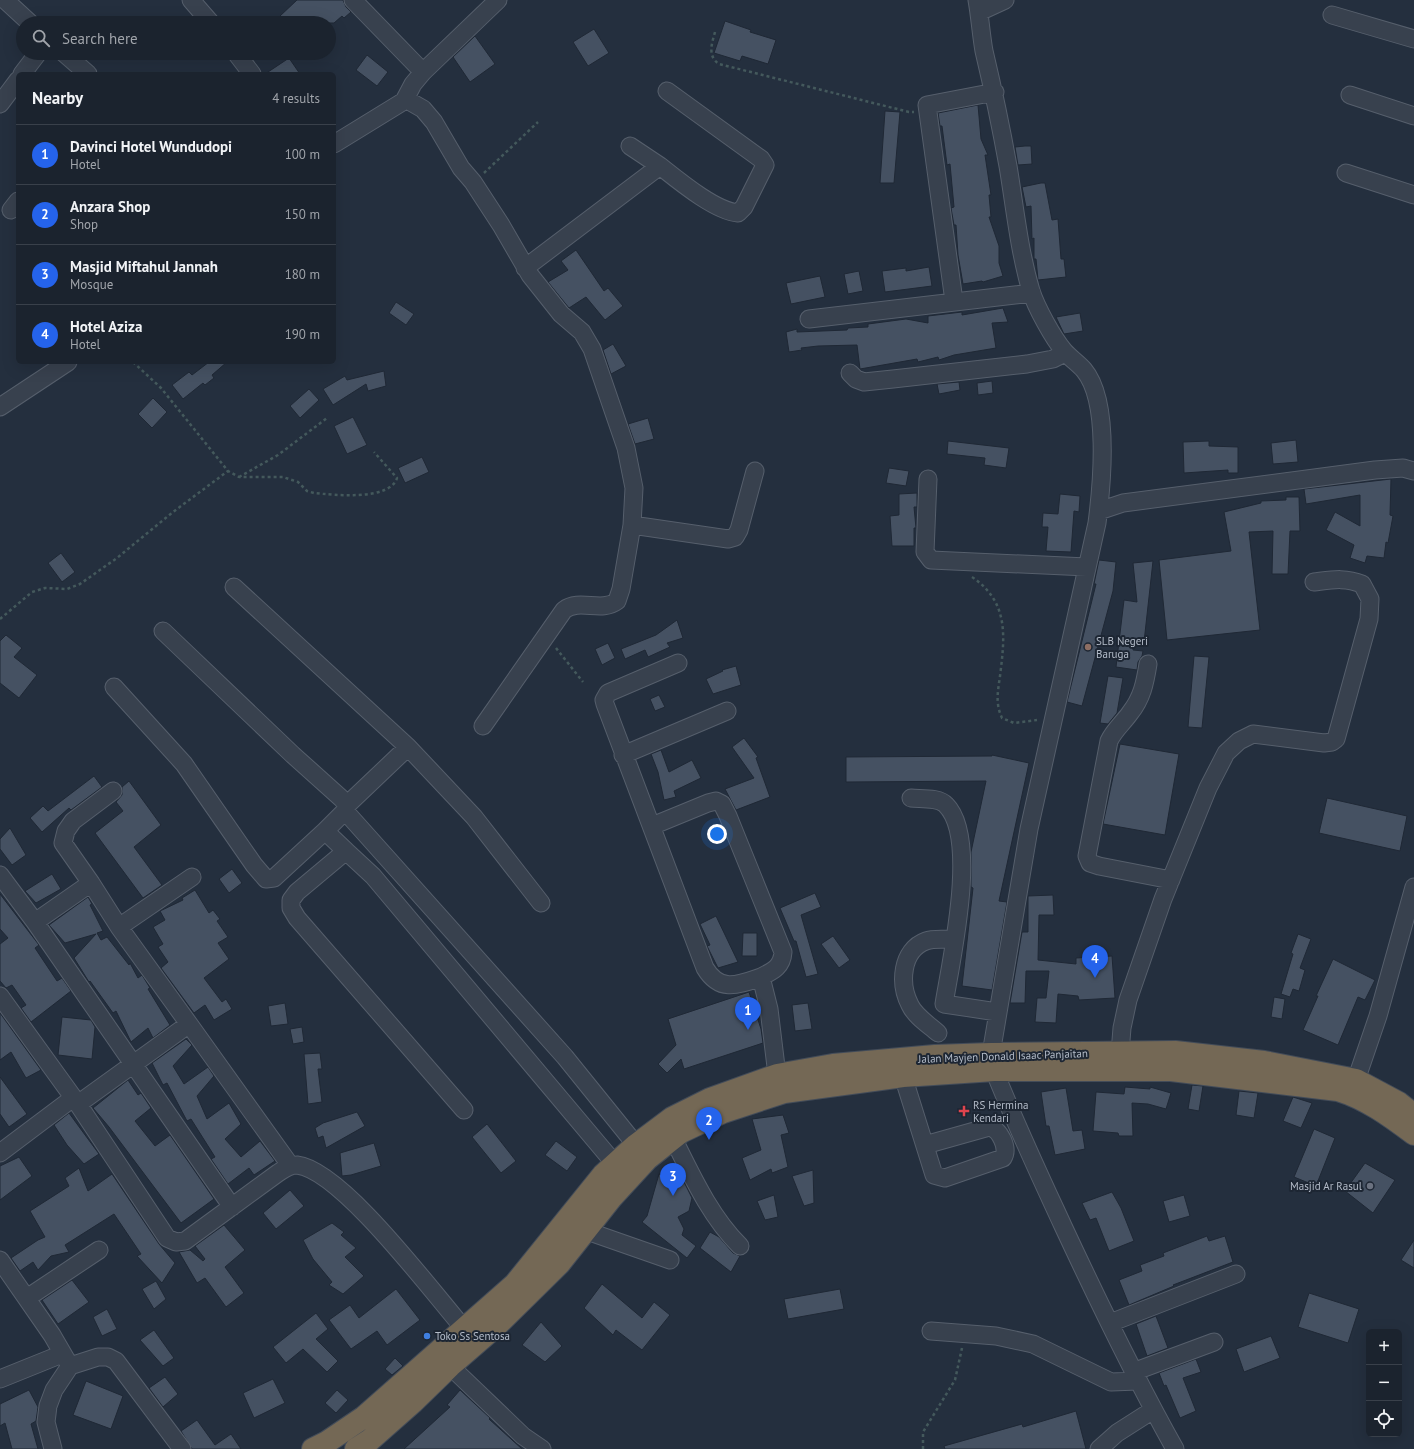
<!DOCTYPE html>
<html lang="en">
<head>
<meta charset="utf-8">
<style>
	body { margin:0; font-family:"PT Sans",sans-serif; background:#242b36; color:#f1f3f6 }
	.controls { position:absolute; right:12px; bottom:12px; display:grid; overflow:hidden; border-radius:6px; box-shadow:0 4px 16px #0002 }
	.controls button { width:36px; height:36px; display:grid; place-items:center; padding:0; border:0; border-bottom:1px solid #39404a; background:#1b232e; color:#f1f3f6; font:20px sans-serif }
	.you { position:absolute; left:717px; top:834px; width:14px; height:14px; margin:-10px; border:3px solid #fff; border-radius:50%; background:#1a73e8; box-shadow:0 0 0 6px #1a73e833 }
	.badge { display:grid; place-items:center; width:26px; height:26px; border-radius:50%; background:#2563eb; color:#fff; font-size:13px; font-weight:700 }
	.pin { position:absolute; translate:-50% -33px; filter:drop-shadow(0 1px 2px #0008) }
	.pin::after { content:''; position:absolute; top:21px; width:14px; height:12px; background:inherit; clip-path:polygon(0 0,100% 0,50% 100%) }
	.list { margin:0; padding:0; list-style:none }
	h2 { display:flex; justify-content:space-between; align-items:center; height:52px; margin:0; padding:0 16px; font-size:17px }
	h2 small { font-size:13px; font-weight:400; color:#a0a4aa }
	.list li { display:grid; grid-template-columns:26px 1fr auto; gap:12px; align-items:center; box-sizing:border-box; height:60px; padding:0 16px; border-top:1px solid #39404a }
	.list b { display:block; font-size:15px; white-space:nowrap }
	.list p { margin:0; font-size:13px; white-space:nowrap; color:#a0a4aa }
	.list em { font-size:13px; font-style:normal; color:#a0a4aa }
	.icon { flex:none; width:22px; height:22px; fill:none; stroke:currentColor; stroke-width:2; stroke-linecap:round; stroke-linejoin:round }
	.map { position:relative; flex:none; width:1414px; height:1449px; overflow:hidden }
	.search { position:absolute; background:#1b232e; box-shadow:0 4px 16px #0002; left:16px; top:16px; width:320px; height:44px; display:flex; align-items:center; gap:10px; box-sizing:border-box; padding:0 14px; border-radius:22px; color:#a0a4aa; font-size:15px }
	.panel { position:absolute; background:#1b232e; box-shadow:0 4px 16px #0002; left:16px; top:72px; width:320px; height:292px; border-radius:6px }
	.map>svg:first-child { display:block }
	.building { fill:#455162; stroke:#1f2835 }
	.lines { fill:none; stroke-linecap:round; stroke-linejoin:round }
	.minor-casing { stroke:#565f6c; stroke-width:19 }
	.highway-casing { stroke:#434c59; stroke-width:24 }
	.path { stroke:#44595c; stroke-width:2.5; stroke-dasharray:3 3; stroke-linecap:butt }
	.minor { stroke:#38414e; stroke-width:17 }
	.highway { stroke:#746855; stroke-width:22 }
	.education-dot { fill:#8d6e63; stroke:#1d2633; stroke-width:1.5 }
	.health-dot { fill:#e0444e; stroke:#1d2633; stroke-width:1.5 }
	.worship-dot { fill:#6b7280; stroke:#1d2633; stroke-width:1.5 }
	.shop-dot { fill:#3f7fe0; stroke:#1d2633; stroke-width:1.5 }
	.labels { text-anchor:middle; stroke-width:4; stroke-linejoin:round; paint-order:stroke }
	.poi-label { font-size:11px; fill:#b4bcc9; stroke:#1d2633; text-anchor:start }
	.street-label { font-size:11px; fill:#b4bcc9; stroke:#1d2633 }
</style>
</head>
<body>
<div class="map">
<svg width="1414" height="1449" viewBox="0 0 1414 1449">
	<rect width="100%" height="100%" fill="#242f3e"/>
	<!-- building -->
	<path class="building" d="M297 0H343L346 7 351 12 344 18 342 16 334 23H286L280 16Z
		M725 21 751 30 750 32 776 40 768 64 742 56 740 61 714 53Z
		M594 29 609 53 588 66 573 42Z
		M475 36 495 64 470 82 453 57Z
		M367 55 388 72 377 86 356 70Z
		M289 58 300 74H265Z
		M978 105 981 139 988 155H985L991 195H989L991 217H989L999 246V263L1003 276 983 282 982 281 963 284 958 255 956 225H954L951 208 954 207 950 164 947 165 942 126H940L938 113Z
		M885 111 900 112 894 183H880Z
		M1025 146H1031L1032 164 1018 165 1015 147Z
		M1041 183H1045L1052 220 1058 219 1061 259H1064L1066 277 1038 280 1036 259H1034V238L1032 239 1031 206 1026 207 1022 187Z
		M576 250 604 291 608 288 623 306 605 320 586 297 569 308 548 282 568 270 561 261Z
		M929 267 932 286 885 292 882 271 906 268V271Z
		M859 271 863 291 848 294 844 274Z
		M820 276 825 297 791 304 786 283Z
		M396 302 414 314 406 325 389 313Z
		M1003 308 1008 322 992 323 996 348 954 355 939 360 938 357 918 362 917 359 860 369 857 345 818 346 801 348 802 350 789 352 786 332 797 329V332L847 330 848 328 868 327V324L906 319 928 323V316L962 312V315Z
		M1080 313 1083 331 1064 334 1056 317Z
		M613 344 626 366 611 374 603 350Z
		M209 362H227L212 375 214 378 205 385 203 383 183 399 172 385 189 372 192 375Z
		M384 371 386 386 368 391 366 384 333 405 323 389 345 376 347 380Z
		M992 381 993 393 978 395 977 383Z
		M959 382 960 390 939 394 937 384Z
		M309 389 319 400 300 418 290 406Z
		M153 398 167 412 152 428 138 414Z
		M353 417 367 445 347 454 334 426Z
		M648 418 654 439 635 444 628 424Z
		M1296 440 1298 462 1273 464 1271 443Z
		M948 441 1009 448 1006 468 984 465 985 458 947 454Z
		M1209 441V446L1238 447V473H1228V470L1184 473 1183 442Z
		M422 457 429 472 405 483 398 468Z
		M889 468 909 471 906 486 886 483Z
		M1391 479 1390 515 1393 516 1388 543 1386 542 1384 558 1367 556 1365 563 1350 558 1354 545 1326 530 1335 512 1360 526V495L1306 504 1304 489Z
		M917 493V507H914L916 528H914V546H892L890 516 899 515V494Z
		M1060 494 1080 496 1079 512 1074 511 1071 552 1046 551 1048 527H1042L1043 513 1058 514Z
		M1286 497H1299L1300 531H1290L1288 574H1272L1273 531 1249 532 1260 630 1167 640 1159 560 1231 551 1224 512 1261 503V501L1286 500Z
		M61 553 75 572 62 582 48 563Z
		M1099 560 1116 562 1113 591 1082 706 1067 702 1096 584H1094Z
		M1153 561 1144 642 1133 643V650L1143 651 1142 656 1138 662 1137 670 1116 667 1124 600 1137 602 1133 563Z
		M677 620 683 638 667 643 670 647 648 657 645 650 625 659 621 649 656 635Z
		M6 635 22 648 14 657 37 675 19 698 0 683V641Z
		M608 643 615 658 602 665 595 649Z
		M1194 656 1209 657 1202 728 1188 727Z
		M736 666 741 685 713 694 706 679 723 671 722 670Z
		M1108 676 1123 678 1117 713 1108 724 1100 723Z
		M659 695 665 707 655 711 650 699Z
		M744 738 758 757 756 758 770 797 736 810 725 789 754 778 732 747Z
		M1120 744 1179 754 1165 835 1103 824Z
		M661 750 669 772 692 760 701 778 674 791 676 797 664 800 658 772 651 754Z
		M992 755 1029 763 999 901 1007 902 992 990 962 986 973 888 971 887V852L986 781 846 782V757L992 756Z
		M94 776 102 787 71 810 69 808 42 832 30 818 43 806 48 811Z
		M129 781 161 825 134 847 162 885 143 898 95 833 123 811 116 802 122 795V787Z
		M1327 798 1407 816 1400 851 1319 833Z
		M10 828 26 855 12 865 0 849V839Z
		M232 869 242 883 229 893 219 879Z
		M52 874 61 889 36 903 25 891Z
		M195 890 209 913 213 910 220 919 217 921 228 937 218 943 229 959 204 978 222 1002 226 999 232 1009 214 1020 205 1005 194 1013 161 968 168 962 158 947 163 944 153 927 165 920 160 911 183 900 182 898Z
		M815 893 821 907 801 915 818 974 806 977 796 941H794L780 908Z
		M0 894 39 945 35 948 57 981 62 978 71 991 31 1022 21 1008 26 1005 12 985 6 988 0 981V944L8 938 0 929Z
		M1053 895 1054 915H1039L1038 960 1076 964V958L1112 956 1115 998 1079 1000 1078 996 1058 994 1056 1023 1035 1022 1037 998H1046L1049 971H1026L1025 1003H1010L1022 932H1028V896Z
		M88 897 92 904 90 905 103 931 97 933 101 940 107 937 129 965 130 963 138 978 142 975 150 988 148 989 170 1025 153 1038 148 1028 131 1042 116 1011 113 1013 90 981 89 982 74 958 96 934 65 943 49 925Z
		M716 916 738 962 718 968 707 946 710 945 700 924Z
		M743 933H757V956H742Z
		M1298 934 1311 939 1300 968 1305 970 1299 991 1293 989 1290 997 1281 994 1293 954 1291 953Z
		M833 936 850 960 839 968 821 944Z
		M1333 959 1375 980 1365 1000 1358 997 1338 1045 1303 1030 1318 996H1316Z
		M749 992 761 1029 763 1043 684 1069 681 1059 667 1073 658 1064 676 1045 668 1019Z
		M1274 997 1285 999 1282 1019 1271 1017Z
		M285 1003 288 1024 271 1026 268 1006Z
		M808 1003 812 1029 795 1031 792 1005Z
		M0 1013 41 1070 26 1078 11 1052 0 1060Z
		M62 1017 91 1020 95 1027 92 1059 58 1055Z
		M302 1027 304 1042 293 1044 290 1029Z
		M186 1039 192 1045 173 1066 184 1084 208 1067 214 1076 197 1096 207 1119 229 1103 241 1124 225 1139 241 1157 260 1141 275 1161 254 1175 249 1168 228 1184 211 1159 215 1157 191 1119 187 1121 167 1083 163 1085 152 1063Z
		M320 1053 322 1069H318L322 1102 308 1104 304 1054Z
		M0 1077 27 1114 9 1127 0 1114Z
		M128 1080 138 1095 141 1093 151 1108 135 1121 155 1146 170 1135 214 1199 181 1223 109 1127 93 1108Z
		M1192 1085 1203 1086 1199 1111 1188 1109Z
		M1125 1087 1150 1089V1087L1171 1093 1166 1109 1148 1104 1132 1103 1133 1136H1119L1118 1133 1093 1131 1096 1092 1124 1094Z
		M1066 1088 1073 1131 1082 1130 1085 1149 1055 1155 1049 1126H1046L1041 1092Z
		M1239 1091 1258 1093 1254 1118 1236 1115Z
		M1293 1097 1312 1103 1301 1128 1283 1121Z
		M357 1112 365 1126 326 1148 323 1136 318 1138 315 1128 323 1123Z
		M69 1113 99 1154 84 1164 67 1145 54 1125Z
		M783 1115 789 1133 781 1135 788 1167 772 1173 771 1169 750 1180 742 1158 761 1150 752 1119Z
		M487 1124 516 1161 501 1173 472 1137Z
		M1314 1129 1335 1138 1316 1186 1294 1177Z
		M556 1141 577 1157 567 1171 545 1155Z
		M374 1143 381 1166 351 1175 342 1176 340 1153Z
		M19 1157 32 1176 0 1200V1166Z
		M1365 1163 1395 1180 1373 1213 1345 1191Z
		M79 1168 88 1191 112 1174 159 1244 175 1263 162 1283 137 1256 141 1254 114 1214 65 1245 69 1252 51 1256 38 1270 33 1262 20 1271 11 1258 38 1240 45 1237 30 1211 69 1186 65 1178Z
		M813 1170 814 1203 804 1206 792 1176Z
		M659 1174 683 1180 692 1198 689 1211 678 1217 684 1229 682 1235 696 1246 687 1258 642 1222 647 1216Z
		M290 1190 304 1206 276 1229 263 1213Z
		M1112 1192 1121 1208 1134 1241 1109 1251 1096 1218 1090 1220 1082 1203Z
		M774 1195 778 1217 765 1220 757 1201Z
		M1184 1195 1190 1216 1169 1222 1163 1201Z
		M332 1223 344 1232 341 1235 356 1248 345 1257 364 1276 343 1294 329 1285 332 1282 313 1259 303 1240Z
		M224 1225 245 1250 225 1267 244 1293 226 1307 205 1278 197 1283 179 1252 190 1250 203 1261 205 1259 195 1246Z
		M710 1232 719 1237 733 1253 740 1256 731 1272 700 1248Z
		M1207 1236 1209 1241 1225 1236 1233 1262 1173 1285 1174 1286 1129 1305 1119 1280 1142 1271 1140 1265 1164 1256 1163 1253Z
		M1414 1240V1268L1401 1260Z
		M72 1280 89 1302 58 1324 42 1300Z
		M156 1281 166 1299 154 1309 142 1289Z
		M602 1284 642 1318 654 1302 670 1315 642 1350 616 1330 613 1335 584 1308Z
		M396 1289 420 1320 387 1345 377 1331 351 1349 329 1320 350 1305 359 1318Z
		M840 1289 844 1309 788 1319 784 1299Z
		M1309 1293 1359 1309 1348 1343 1298 1327Z
		M107 1309 117 1329 102 1336 93 1317Z
		M316 1313 328 1329 316 1339 338 1361 327 1372 303 1349 286 1363 273 1347Z
		M1156 1316 1168 1348 1147 1356 1136 1324Z
		M541 1322 562 1346 545 1362 522 1345Z
		M154 1330 174 1358 163 1366 140 1340Z
		M1271 1336 1280 1358 1244 1372 1236 1349Z
		M395 1358 403 1366 392 1375 385 1369Z
		M1196 1359 1201 1372 1183 1378 1196 1411 1180 1418 1166 1385 1164 1386 1159 1373Z
		M165 1377 178 1394 163 1407 149 1388Z
		M273 1379 285 1403 254 1418 243 1393Z
		M86 1381 123 1396 111 1429 73 1415Z
		M29 1390 38 1407 36 1421 31 1424 38 1449H12L5 1423 0 1426V1404Z
		M337 1390 348 1400 336 1413 325 1403Z
		M460 1390 490 1418 489 1419 522 1449H404L450 1407 447 1405Z
		M1076 1411 1086 1449H945L944 1446 1022 1424 1023 1427Z
		M197 1420 215 1445 231 1434 241 1449H192L181 1431Z"/>
	<g class="lines">
		<!-- minor casing -->
		<g class="minor-casing">
			<path id="minor" d="M5 0 30 23
				M191 0 211 23
				M353 0 423 72
				M977 0C980 17 981 34 984 51 993 89 1001 127 1008 166 1015 208 1019 250 1031 291 1036 307 1053 338 1064 351 1070 358 1078 363 1084 370 1110 401 1102 484 1097 523L1029 829 991 1054
				M979 12 1005 0
				M1332 15 1414 39
				M64 53 88 74
				M236 53 252 74
				M22 74 38 53
				M1350 95 1414 116
				M404 101 413 84 423 72 498 0
				M0 104 18 80
				M334 144 404 101H409L423 109 434 122 461 168 473 182 501 225 530 275 561 314 582 332 592 349 626 448 634 488 632 525 621 589 617 601C601 613 580 598 564 610L483 726
				M630 146 660 166
				M1346 173 1414 195
				M11 210 18 201
				M525 268 660 166C679 181 715 211 738 213L744 207 765 165 761 159 667 91
				M954 301 927 105 995 92
				M809 319 1032 293
				M850 373 856 379 864 382 893 379 1027 364 1053 359 1065 353
				M0 407 68 362
				M928 479 925 552 931 560 1087 567
				M1099 511 1123 503 1375 470 1403 468 1414 471
				M632 525 728 539 735 537 739 530 755 471
				M234 587 408 747 347 805
				M163 631 293 755 342 799 347 805 345 811 325 831
				M678 663 608 693 604 700 605 704 705 968C720 993 738 985 761 977L769 1009 777 1075
				M1148 664C1145 683 1142 698 1130 713 1123 723 1114 730 1109 741L1087 856 1090 863 1099 866 1171 880
				M114 687 184 764 254 865 266 879 274 878 325 831 346 851
				M408 747 474 817 541 903
				M623 755 727 711
				M911 798C921 799 939 797 946 805 979 838 951 960 944 1004L997 1012
				M345 811 565 1057 636 1145
				M652 826 708 803 716 801 722 804 728 816 783 952C782 967 773 971 761 977
				M0 875 35 922 232 1207
				M91 883 63 843 66 831 73 821 113 791
				M35 922 91 883 119 927 192 877
				M119 927 189 1024
				M0 996 78 1104 167 1238 176 1242 185 1241 278 1173C284 1169 289 1165 297 1165 343 1170 438 1300 472 1338
				M938 1033C929 1025 915 1016 910 1005 899 984 901 950 926 941 934 938 945 940 953 939
				M1120 1053 1122 1028 1128 1000 1163 899 1208 788 1226 753 1239 741 1253 734 1324 743 1332 742 1336 739 1369 619 1370 599 1362 584C1345 577 1331 580 1314 582
				M994 1070C1015 1123 1039 1174 1063 1226 1098 1301 1134 1376 1175 1449
				M903 1076 934 1175 945 1178 1003 1158C1009 1148 1000 1129 989 1127L925 1145
				M1352 1092 1378 1016 1414 887
				M78 1104 189 1024 290 1165
				M464 1110 297 918 291 908V900L297 892 346 851 373 876 615 1164
				M673 1138C692 1176 710 1216 740 1246
				M0 1153 73 1098
				M587 1231 670 1260
				M0 1260 52 1335 70 1366
				M27 1298 99 1250
				M1110 1323 1236 1274
				M931 1331 996 1336 1033 1344 1111 1382 1138 1381
				M450 1366 523 1436 542 1449
				M1133 1372 1214 1342
				M0 1379 62 1354
				M53 1449 46 1422 48 1406 54 1390 70 1366 98 1357H108L116 1361 182 1449
				M1099 1449 1117 1433 1153 1410"/>
		</g>
		<!-- highway casing -->
		<g class="highway-casing">
			<path id="highway" d="M313 1449 327 1442 364 1417 515 1284 603 1175 636 1145 672 1118 710 1099 777 1075 833 1065 935 1056 991 1054 1175 1052 1264 1062 1356 1080 1399 1103 1414 1115
				M356 1449 370 1440 413 1402 450 1366 495 1327 559 1264 612 1197 647 1159 681 1132 723 1112 784 1092 903 1076 994 1070H1171L1338 1090C1367 1099 1390 1116 1414 1134"/>
		</g>
		<!-- path -->
		<path class="path" d="M715 32C712 43 707 56 719 64L909 112H914
			M484 173 538 122
			M133 362 161 388 228 471 239 477H283L298 482 307 491 314 493C333 495 390 501 397 478L374 452
			M239 477 278 455 327 418
			M972 577C1009 602 1005 636 1000 676 998 691 995 703 1002 718L1014 723 1037 720
			M0 619 32 592 45 588 67 589 80 584 117 558 173 512 228 471
			M556 648 583 682
			M923 1449V1432L955 1380 962 1348"/>
		<!-- minor -->
		<use href="#minor" class="minor"/>
		<!-- highway -->
		<use href="#highway" class="highway"/>
	</g>
	<!-- markers -->
	<circle class="education-dot" cx="1088" cy="647" r="4"/>
	<path class="health-dot" d="M962 1105h4v4h4v4h-4v4h-4v-4h-4v-4h4z"/>
	<circle class="worship-dot" cx="1370" cy="1186" r="4"/>
	<circle class="shop-dot" cx="427" cy="1336" r="4"/>
	<g class="labels">
		<!-- poi labels -->
		<g class="poi-label">
			<text x="1096" y="645">SLB Negeri<tspan x="1096" dy="13">Baruga</tspan></text>
			<text x="973" y="1109">RS Hermina<tspan x="973" dy="13">Kendari</tspan></text>
			<text x="1362" y="1190" text-anchor="end">Masjid Ar Rasul</text>
			<text x="435" y="1340">Toko Ss Sentosa</text>
		</g>
		<!-- street labels -->
		<g class="street-label">
			<text transform="translate(1003 1056) rotate(-2)" y="4">Jalan Mayjen Donald Isaac Panjaitan</text>
		</g>
	</g>
</svg>
<div class="controls">
<button>+</button>
<button>−</button>
<button><svg class="icon" aria-label="locate" viewBox="0 0 24 24"><circle cx="12" cy="12" r="6"/><path d="M12 2v4M12 18v4M2 12h4M18 12h4"/></svg></button>
</div>
<div class="you"></div>
<div class="pin badge" style="left:748px;top:1030px">1</div>
<div class="pin badge" style="left:709px;top:1140px">2</div>
<div class="pin badge" style="left:673px;top:1196px">3</div>
<div class="pin badge" style="left:1095px;top:978px">4</div>
<div class="search"><svg class="icon" aria-label="search" viewBox="0 0 24 24"><circle cx="10" cy="10" r="6"/><path d="M15 15l6 6"/></svg>Search here</div>
<section class="panel">
<h2>Nearby<small>4 results</small></h2>
<ul class="list">
<li><span class="badge">1</span><div><b>Davinci Hotel Wundudopi</b><p>Hotel</p></div><em>100 m</em></li>
<li><span class="badge">2</span><div><b>Anzara Shop</b><p>Shop</p></div><em>150 m</em></li>
<li><span class="badge">3</span><div><b>Masjid Miftahul Jannah</b><p>Mosque</p></div><em>180 m</em></li>
<li><span class="badge">4</span><div><b>Hotel Aziza</b><p>Hotel</p></div><em>190 m</em></li>
</ul>
</section>
</div>
</body>
</html>
